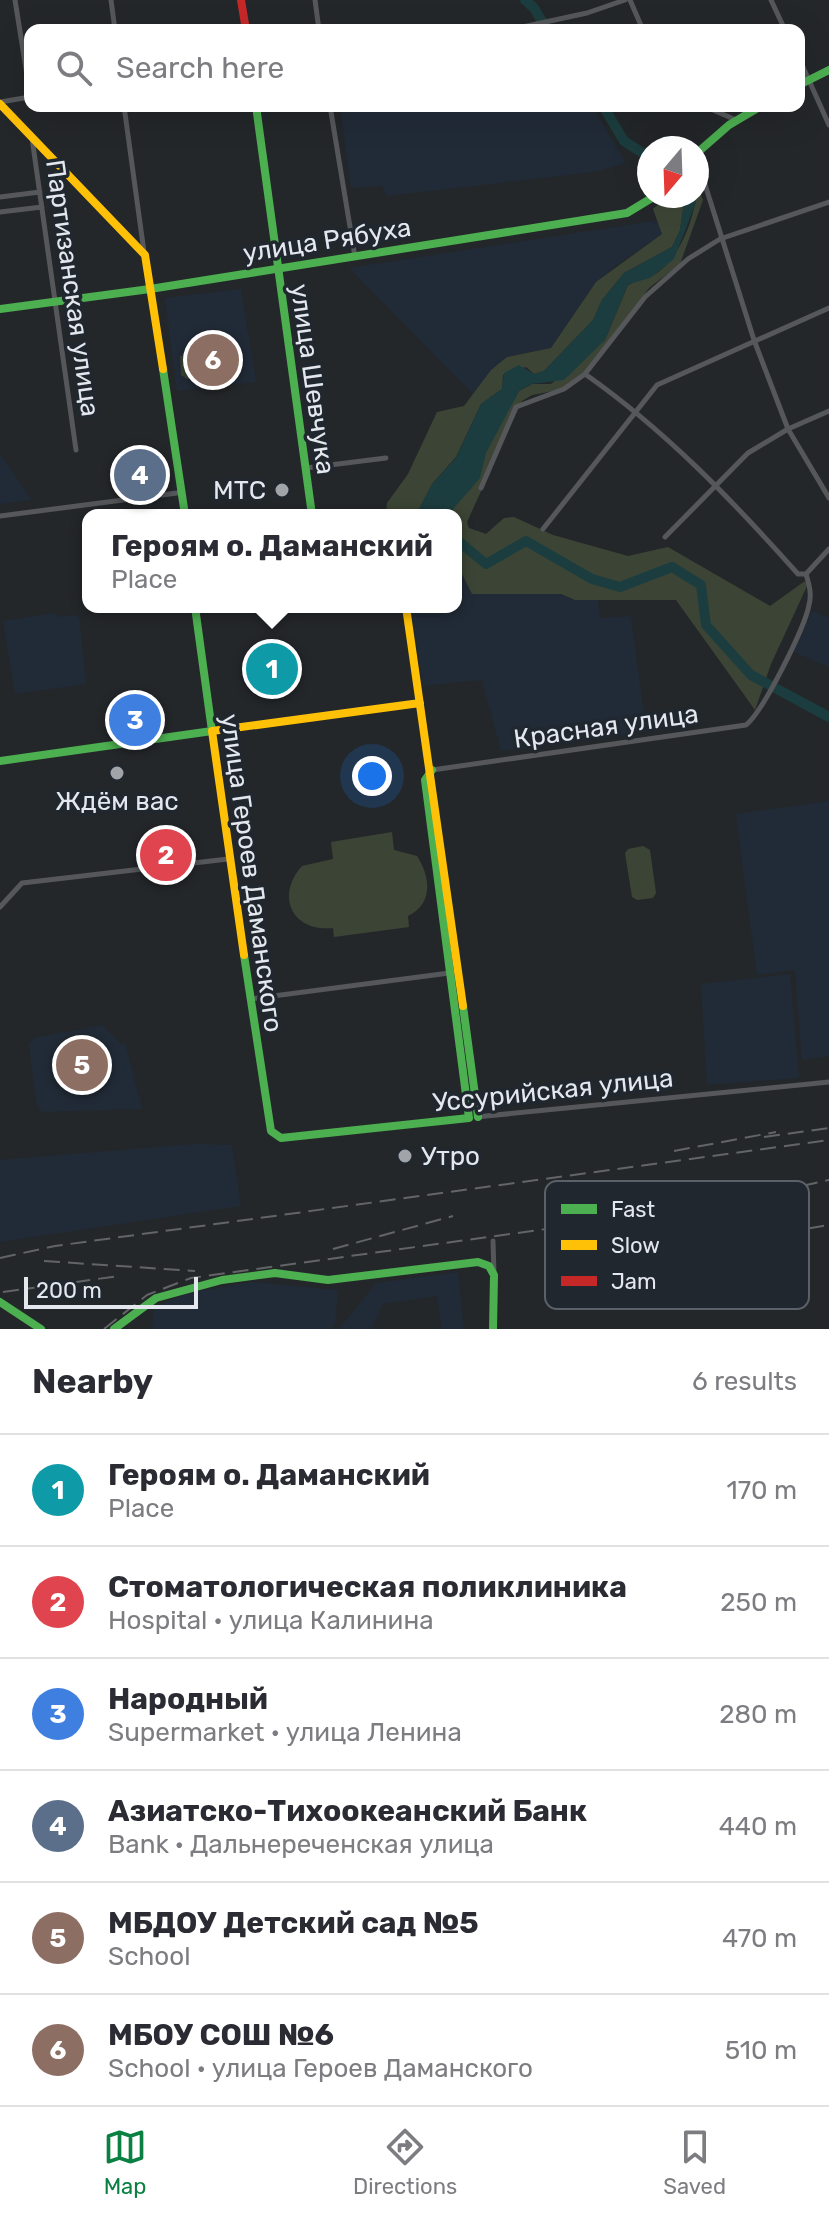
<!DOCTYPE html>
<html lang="en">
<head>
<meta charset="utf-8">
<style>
	body { margin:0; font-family:Rubik,sans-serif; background:#f2f2f3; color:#2b2b33 }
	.compass { position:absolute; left:637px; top:136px; width:72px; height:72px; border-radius:50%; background:#fff; box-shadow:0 8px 32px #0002; rotate:199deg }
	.scale { position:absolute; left:24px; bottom:20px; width:174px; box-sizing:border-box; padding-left:8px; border:4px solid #e4e8ee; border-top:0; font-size:22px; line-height:28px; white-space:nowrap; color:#e4e8ee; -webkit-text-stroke:6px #20272e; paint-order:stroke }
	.you { position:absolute; left:372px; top:776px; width:28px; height:28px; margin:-20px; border:6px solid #fff; border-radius:50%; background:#1a73e8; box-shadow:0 0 0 12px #1a73e833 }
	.badge { display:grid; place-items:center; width:52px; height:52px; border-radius:50%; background:#0b8043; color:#fff; font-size:26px; font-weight:700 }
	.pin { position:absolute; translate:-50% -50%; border:4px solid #fff; box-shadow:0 2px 8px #0006 }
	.popup { position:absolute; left:82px; top:509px; width:380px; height:104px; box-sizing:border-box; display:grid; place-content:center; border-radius:16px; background:#fff; filter:drop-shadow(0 2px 6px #0005); font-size:26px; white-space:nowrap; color:#7c7c81 }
	.popup b { font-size:30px; color:#2b2b33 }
	.popup::after { content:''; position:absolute; left:50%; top:100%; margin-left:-16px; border:16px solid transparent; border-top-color:#fff }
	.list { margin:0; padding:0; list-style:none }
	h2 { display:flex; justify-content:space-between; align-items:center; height:104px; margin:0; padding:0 32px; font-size:34px }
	h2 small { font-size:26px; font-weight:400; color:#7c7c81 }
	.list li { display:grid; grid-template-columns:52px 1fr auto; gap:24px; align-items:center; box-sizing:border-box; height:112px; padding:0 32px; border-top:2px solid #e1e1e2 }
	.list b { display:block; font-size:30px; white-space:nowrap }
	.list p { margin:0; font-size:26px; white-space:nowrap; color:#7c7c81 }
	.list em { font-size:26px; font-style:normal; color:#7c7c81 }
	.icon { flex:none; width:44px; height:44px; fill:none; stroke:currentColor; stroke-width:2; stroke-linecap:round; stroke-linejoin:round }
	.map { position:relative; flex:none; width:829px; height:1329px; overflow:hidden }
	.search { position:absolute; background:#fff; box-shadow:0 8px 32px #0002; left:24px; right:24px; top:24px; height:88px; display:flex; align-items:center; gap:20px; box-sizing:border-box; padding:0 28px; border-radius:16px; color:#7c7c81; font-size:30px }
	.sheet { height:776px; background:#fff }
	nav { display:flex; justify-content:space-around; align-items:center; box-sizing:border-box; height:112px; border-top:2px solid #e1e1e2; background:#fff; font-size:22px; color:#7c7c81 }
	nav a { display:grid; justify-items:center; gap:4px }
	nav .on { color:#0b8043 }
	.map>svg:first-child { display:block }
	.built { fill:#212b37 }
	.green { fill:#3c4535 }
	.water { fill:#1c3d3f }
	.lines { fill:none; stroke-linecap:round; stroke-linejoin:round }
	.river { stroke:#1c3d3f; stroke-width:10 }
	.street { stroke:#55575a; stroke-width:5 }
	.fast { stroke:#4caf50; stroke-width:8 }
	.slow { stroke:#ffc107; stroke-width:8 }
	.jam { stroke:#c62828; stroke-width:8 }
	.rail { stroke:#626466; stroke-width:2; stroke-dasharray:16 8; stroke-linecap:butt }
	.poi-dot { fill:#a1a4a9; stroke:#20272e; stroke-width:3 }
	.labels { text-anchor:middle; stroke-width:7; stroke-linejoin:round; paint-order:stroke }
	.street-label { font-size:26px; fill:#e4e8ee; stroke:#20272e }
	.poi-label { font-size:26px; fill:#e4e8ee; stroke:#20272e; text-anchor:end }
	.key { fill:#20272e; stroke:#5b6168; stroke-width:2 }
	.key-label { font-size:22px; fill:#e4e8ee }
</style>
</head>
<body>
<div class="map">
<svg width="829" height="1329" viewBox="0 0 829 1329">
	<rect width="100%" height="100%" fill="#24272a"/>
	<!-- built -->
	<path class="built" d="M340 106H592L626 163 594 172 387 196 382 186 351 188Z
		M659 220 662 234 614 267 590 290 551 348 507 357 491 370 474 395 349 268Z
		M241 289 256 382 177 391 165 298Z
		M0 454 16 477 31 500 0 504Z
		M456 562 472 594H561L575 600H598L600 618 631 616 646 732 501 751 482 680 423 686 411 607H456Z
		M812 611 829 618V667L794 652Z
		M55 613 59 617 79 615 86 684 15 694 3 621Z
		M829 801V1056L802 1060 795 970 757 975 736 814Z
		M790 974 799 1078 707 1085 701 984Z
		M102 1025 121 1044 125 1042 142 1109 41 1112 36 1101 29 1044 34 1038Z
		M194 1144 232 1145 241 1206 0 1242V1160Z
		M458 1272 464 1329H442L437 1296 383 1304 371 1329H339L376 1283Z
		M250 1282 338 1290 335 1324 331 1329H152L154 1307 188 1293Z"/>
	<!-- green -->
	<path class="green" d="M697 184 703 200 680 264 649 288 582 375 564 389 532 395 522 401 467 522 469 528 486 534 504 518 514 517 553 535 628 556 668 547 770 606 805 581 807 586 771 664 755 710 676 600H575L561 594H472L456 562V515H448L458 499 471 489 485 453 519 391 532 384H551L605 340 628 285C635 281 644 280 652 276 680 261 697 214 697 184Z
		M667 196H685L680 230 672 247 624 273 602 300 593 320 544 371 534 374 526 367 503 375 502 389 481 404 456 457 432 484 416 515H386L387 503 408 474 437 412 464 406 491 370 507 357 551 348 596 282 662 234 653 209Z
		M227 348 233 367 229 373 187 379 181 375 180 356Z
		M392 832 394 850 417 856C431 878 433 904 408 916L409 927 334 937 333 928C292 932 275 896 302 866L333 859 331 842Z
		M643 846 650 850 656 893 653 898 637 900 632 897 625 853 628 849Z"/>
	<!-- water -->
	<path class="water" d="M685 196H696V202L674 259 650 278 628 284 605 340 564 380 531 384 519 391 486 453 480 478 448 515H416L432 484 456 458 481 404 502 389 504 373 519 365 534 374 544 371 593 320 602 300 624 273 672 247 680 230Z"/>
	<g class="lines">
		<!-- river -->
		<path class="river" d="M525 0 534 8 547 30
			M603 106 624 141 649 157
			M456 539 486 564 526 541 592 579 620 587 672 567 701 585 706 625 751 675 829 717"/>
		<!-- street -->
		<path class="street" d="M15 0 30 94
			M111 0 115 30
			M315 0 319 30
			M630 0 643 30
			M771 0 785 30
			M508 30 587 13 625 0
			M799 58 829 125
			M0 102 30 97
			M124 106 144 252
			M330 106 355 257
			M704 106 736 120
			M32 138 76 450
			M697 159 754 340 788 429 829 498
			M0 197 40 192
			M0 212 42 207
			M585 374C665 430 733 501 798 574H806
			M306 468 386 458
			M481 488 516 407 564 389 585 374 645 297 688 259 720 239 829 202
			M0 516 177 493
			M543 529 657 385 829 308
			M665 537 748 453 788 429 829 411
			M806 574 829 549
			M432 770 746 725C763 712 805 627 809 605 812 594 809 584 806 574
			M0 907 22 883 228 859
			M250 999 457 972
			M476 1117 829 1082
			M493 1241 494 1274"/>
		<!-- fast -->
		<path class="fast" d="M799 85 829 70
			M256 106 312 515
			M697 153 729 125 761 106
			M0 309 150 289 627 213 655 196
			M163 369 185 515
			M0 761 212 731 195 607
			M244 955 271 1131 281 1138 469 1118 425 780 432 770
			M463 1006 478 1117
			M0 1302 41 1329
			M114 1329 156 1298 222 1280 275 1273 328 1280 478 1262 489 1266 494 1275 493 1329"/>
		<!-- slow -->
		<path class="slow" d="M0 104 145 255 163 369
			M406 607 463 1006
			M244 955 212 731 420 703"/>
		<!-- jam -->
		<path class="jam" d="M241 0 246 30"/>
		<!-- rail -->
		<path class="rail" d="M764 1137 829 1128
			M674 1151 776 1132
			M333 1249 453 1216
			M0 1258 55 1246 829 1140
			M44 1261 195 1271
			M619 1261 829 1225
			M3 1292 119 1276
			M104 1329 147 1295 191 1278 713 1206 829 1180"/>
	</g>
	<!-- markers -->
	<g class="poi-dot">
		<circle cx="282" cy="490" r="8"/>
		<circle cx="117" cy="773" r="8"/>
		<circle cx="405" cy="1156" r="8"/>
	</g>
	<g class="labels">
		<!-- street labels -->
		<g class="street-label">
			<text transform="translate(327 240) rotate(-9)" y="9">улица Рябуха</text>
			<text transform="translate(73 288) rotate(82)" y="9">Партизанская улица</text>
			<text transform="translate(313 379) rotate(82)" y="9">улица Шевчука</text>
			<text transform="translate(606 726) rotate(-8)" y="9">Красная улица</text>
			<text transform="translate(252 873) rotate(82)" y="9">улица Героев Даманского</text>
			<text transform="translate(553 1090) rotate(-6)" y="9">Уссурийская улица</text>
		</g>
		<!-- poi labels -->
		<g class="poi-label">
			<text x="266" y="499">МТС</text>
			<text x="117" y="810" text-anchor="middle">Ждём вас</text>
			<text x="421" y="1165" text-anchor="start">Утро</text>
		</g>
	</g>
	<!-- legend -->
	<rect x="545" y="1181" width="264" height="128" rx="12" class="key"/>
	<rect x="561" y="1204" width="36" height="10" fill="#4caf50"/>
	<rect x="561" y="1240" width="36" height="10" fill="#ffc107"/>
	<rect x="561" y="1276" width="36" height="10" fill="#c62828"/>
	<g class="key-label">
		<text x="611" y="1217">Fast</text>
		<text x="611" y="1253">Slow</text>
		<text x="611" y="1289">Jam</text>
	</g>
</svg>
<svg class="compass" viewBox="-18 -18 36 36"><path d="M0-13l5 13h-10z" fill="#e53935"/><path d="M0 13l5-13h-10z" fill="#7c7c81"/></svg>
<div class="scale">200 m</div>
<div class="you"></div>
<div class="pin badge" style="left:272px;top:669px;background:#0f9aa8">1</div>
<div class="popup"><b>Героям о. Даманский</b>Place</div>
<div class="pin badge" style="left:166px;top:855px;background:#e0444e">2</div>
<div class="pin badge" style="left:135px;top:720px;background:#3f7fe0">3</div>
<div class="pin badge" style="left:140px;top:475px;background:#5c6f8a">4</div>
<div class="pin badge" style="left:82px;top:1065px;background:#8d6e63">5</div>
<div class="pin badge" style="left:213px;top:360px;background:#8d6e63">6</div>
<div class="search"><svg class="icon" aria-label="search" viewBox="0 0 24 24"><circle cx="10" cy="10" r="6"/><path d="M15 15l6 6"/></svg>Search here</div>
</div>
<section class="sheet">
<h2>Nearby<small>6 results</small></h2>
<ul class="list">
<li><span class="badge" style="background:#0f9aa8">1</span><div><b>Героям о. Даманский</b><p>Place</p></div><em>170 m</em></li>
<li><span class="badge" style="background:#e0444e">2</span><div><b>Стоматологическая поликлиника</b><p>Hospital · улица Калинина</p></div><em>250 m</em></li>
<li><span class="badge" style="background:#3f7fe0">3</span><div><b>Народный</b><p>Supermarket · улица Ленина</p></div><em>280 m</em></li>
<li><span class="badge" style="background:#5c6f8a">4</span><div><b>Азиатско-Тихоокеанский Банк</b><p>Bank · Дальнереченская улица</p></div><em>440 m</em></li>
<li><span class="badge" style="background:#8d6e63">5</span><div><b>МБДОУ Детский сад №5</b><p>School</p></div><em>470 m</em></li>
<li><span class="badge" style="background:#8d6e63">6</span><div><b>МБОУ СОШ №6</b><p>School · улица Героев Даманского</p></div><em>510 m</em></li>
</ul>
</section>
<nav>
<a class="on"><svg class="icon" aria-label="map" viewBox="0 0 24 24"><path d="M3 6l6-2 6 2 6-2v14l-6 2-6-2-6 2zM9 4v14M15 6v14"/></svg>Map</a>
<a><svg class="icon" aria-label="directions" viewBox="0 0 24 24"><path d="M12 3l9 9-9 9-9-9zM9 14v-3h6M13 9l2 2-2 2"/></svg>Directions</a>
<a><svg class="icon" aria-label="saved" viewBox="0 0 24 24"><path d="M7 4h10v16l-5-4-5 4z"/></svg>Saved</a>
</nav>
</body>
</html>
